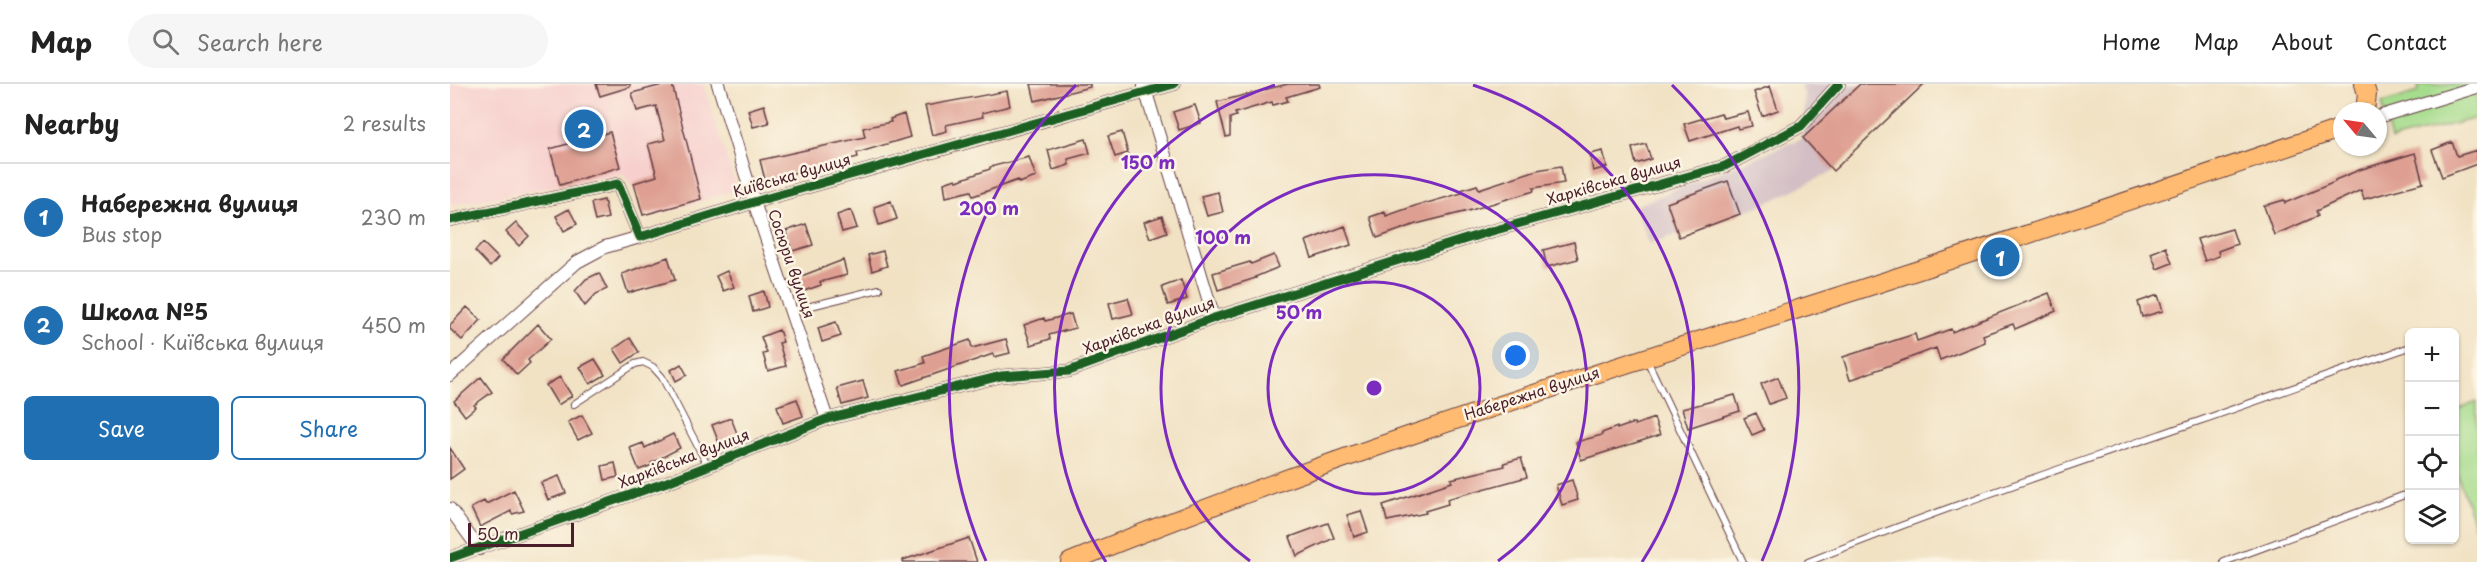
<!DOCTYPE html>
<html lang="en">
<head>
<meta charset="utf-8">
<style>
	body { margin:0; font-family:"Playpen Sans",sans-serif; background:#f6f6f6; color:#222 }
	.controls { position:absolute; right:18px; bottom:18px; display:grid; overflow:hidden; border-radius:9px; box-shadow:0 2px 4px #0004 }
	.controls button { width:54px; height:54px; display:grid; place-items:center; padding:0; border:0; border-bottom:2px solid #e0e0e0; background:#fff; color:#222; font:30px sans-serif }
	.compass { position:absolute; left:1883px; top:18px; width:54px; height:54px; border-radius:50%; background:#fff; box-shadow:0 2px 4px #0004; rotate:299deg }
	.scale { position:absolute; left:18px; bottom:15px; width:106px; box-sizing:border-box; padding-left:6px; border:3px solid #4a1f2b; border-top:0; font-size:16px; line-height:21px; white-space:nowrap; color:#4a1f2b; -webkit-text-stroke:4px #fcf5e5; paint-order:stroke }
	.you { position:absolute; left:1066px; top:272px; width:21px; height:21px; margin:-15px; border:4px solid #fff; border-radius:50%; background:#1a73e8; box-shadow:0 0 0 9px #1a73e833 }
	.badge { display:grid; place-items:center; width:39px; height:39px; border-radius:50%; background:#1f6fb2; color:#fff; font-size:20px; font-weight:700 }
	.pin { position:absolute; translate:-50% -50%; border:3px solid #fff; box-shadow:0 2px 6px #0006 }
	.list { margin:0; padding:0; list-style:none }
	h2 { display:flex; justify-content:space-between; align-items:center; height:78px; margin:0; padding:0 24px; font-size:26px }
	h2 small { font-size:20px; font-weight:400; color:#767676 }
	.list li { display:grid; grid-template-columns:39px 1fr auto; gap:18px; align-items:center; box-sizing:border-box; height:108px; padding:0 24px; border-top:2px solid #e0e0e0 }
	.list b { display:block; font-size:22px; white-space:nowrap }
	.list p { margin:0; font-size:20px; white-space:nowrap; color:#767676 }
	.list em { font-size:20px; font-style:normal; color:#767676 }
	.actions { display:flex; gap:12px; padding:18px 24px }
	.actions a { flex:1; padding:14px 0; border:2px solid #1f6fb2; border-radius:9px; text-align:center; font-size:21px; color:#1f6fb2 }
	.actions .main { background:#1f6fb2; color:#fff }
	.icon { flex:none; width:33px; height:33px; fill:none; stroke:currentColor; stroke-width:2; stroke-linecap:round; stroke-linejoin:round }
	.map { position:relative; flex:none; width:2027px; height:478px; overflow:hidden }
	header { display:flex; align-items:center; gap:36px; box-sizing:border-box; height:84px; padding:0 30px; background:#fff; border-bottom:2px solid #e0e0e0 }
	header strong { font-size:28px }
	nav { display:flex; gap:33px; margin-inline-start:auto; font-size:21px }
	.search { width:420px; height:54px; background:#f6f6f6; display:flex; align-items:center; gap:15px; box-sizing:border-box; padding:0 21px; border-radius:33px; color:#767676; font-size:22px }
	main { display:flex }
	aside { flex:1; background:#fff }
	.map>svg:first-child { display:block }
	.built { fill:#f7d0ce }
	.industrial { fill:#d2bec4 }
	.green { fill:#a6dc8d; stroke:#787e5c; stroke-width:1.5 }
	.building { fill:#de9f92 }
	.lines { fill:none; stroke-linecap:round; stroke-linejoin:round }
	.service-casing { stroke:#633c42; stroke-width:8 }
	.minor-casing { stroke:#633c42; stroke-width:14 }
	.primary-casing { stroke:#633c42; stroke-width:20 }
	.service { stroke:#fff; stroke-width:6 }
	.minor { stroke:#fff; stroke-width:12 }
	.primary { stroke:#ffbb71; stroke-width:18 }
	.cycleway-casing { stroke:#fcf5e5; stroke-width:13 }
	.cycleway { stroke:#1b5e20; stroke-width:9 }
	.ring { fill:none; stroke:#7b2cbf; stroke-width:3 }
	.labels { text-anchor:middle; stroke-width:5; stroke-linejoin:round; paint-order:stroke }
	.street-label { font-size:15px; fill:#4a1f2b; stroke:#fcf5e5 }
	.centre { fill:#7b2cbf; stroke:#fcf5e5; stroke-width:3 }
	.ring-label { font-size:18px; text-anchor:middle; font-weight:bold; fill:#7b2cbf; stroke:#fcf5e5; stroke-width:5; stroke-linejoin:round; paint-order:stroke }
</style>
</head>
<body>
<header>
<strong>Map</strong>
<div class="search"><svg class="icon" aria-label="search" viewBox="0 0 24 24"><circle cx="10" cy="10" r="6"/><path d="M15 15l6 6"/></svg>Search here</div>
<nav><a>Home</a><a>Map</a><a>About</a><a>Contact</a></nav>
</header>
<main>
<aside>
<h2>Nearby<small>2 results</small></h2>
<ul class="list">
<li><span class="badge">1</span><div><b>Набережна вулиця</b><p>Bus stop</p></div><em>230 m</em></li>
<li><span class="badge">2</span><div><b>Школа №5</b><p>School · Київська вулиця</p></div><em>450 m</em></li>
</ul>
<div class="actions"><a class="main">Save</a><a>Share</a></div>
</aside>
<div class="map">
<svg width="2027" height="478" viewBox="0 0 2027 478">
	<rect width="100%" height="100%" fill="#fcf5e5"/>
	<filter id="ink" filterUnits="userSpaceOnUse"><feTurbulence type="fractalNoise" baseFrequency=".0167" numOctaves="2"/><feDisplacementMap in="SourceGraphic" scale="12" xChannelSelector="R" yChannelSelector="G"/><feConvolveMatrix kernelMatrix="1 2 1 2 8 2 1 2 1" color-interpolation-filters="sRGB"/></filter>
	<filter id="wash" filterUnits="userSpaceOnUse"><feTurbulence type="fractalNoise" baseFrequency=".008" numOctaves="4" result="noise"/><feDisplacementMap in="SourceGraphic" scale="24" xChannelSelector="R" yChannelSelector="G"/><feGaussianBlur stdDeviation="1.35" result="paint"/><feColorMatrix in="noise" values="0 0 0 0 0 0 0 0 0 0 0 0 0 0 0 0 0 1.4 0 .05"/><feComposite in="paint" operator="in"/></filter>
	<g filter="url(#wash)">
		<rect width="100%" height="100%" fill="#f1e2c4"/>
		<!-- built -->
		<path class="built" d="M0 0H253L287 106 201 132 174 90 0 121Z"/>
		<!-- industrial -->
		<path class="industrial" d="M1351 0H1474L1383 87 1315 120 1199 160 1185 122 1353 54 1355 12Z"/>
		<!-- green -->
		<path class="green" d="M1968 0H2027V34L1941 56 1932 19 1969 8Z
			M2027 318V448L2005 384 2004 327Z"/>
		<g id="blocks">
			<!-- building -->
			<path class="building" d="M146 0H180V3L150 12Z
				M216 0H222L251 115 193 131 184 99 207 92 198 60 215 56 206 22 187 27 182 9Z
				M581 0H640V3L585 17Z
				M838 0H869L870 3 836 13 838 17 823 21 822 18 785 29 786 32 780 34V52L776 53 767 18Z
				M1410 0H1474L1383 87 1353 54Z
				M1320 2 1328 26 1312 32 1304 8Z
				M557 7 560 22 532 29 533 33 496 41 497 47 482 51 475 22Z
				M314 21 319 39 303 43 298 26Z
				M745 21 751 39 729 46 723 28Z
				M1298 28 1302 42 1288 45 1287 42 1240 57 1234 40 1271 29 1273 34Z
				M454 30 460 53 407 69 408 73 315 96 310 76 415 53 413 44 441 38 440 35Z
				M160 48 170 83 110 101 100 65Z
				M672 48 678 69 665 73 658 52Z
				M636 55 640 69 618 75 619 81 603 86 598 66Z
				M2002 58 2007 72 2027 66V80L1992 93 1982 66Z
				M1196 60 1201 75 1186 80 1182 64Z
				M1153 67 1157 83 1143 87 1140 70Z
				M1965 69 1973 99 1914 115 1911 106 1866 127 1868 132 1824 151 1814 122 1834 116 1835 119 1885 98V96L1909 86Z
				M579 73 586 93 569 99 568 96 523 112 521 107 496 113 494 99 506 95 507 97 540 85V83Z
				M1111 82 1114 99 1083 104 1084 107 1018 127 966 140 927 154 920 133 935 128 936 132 976 118 977 119 1012 109 1011 106 1027 101 1029 105 1087 86Z
				M1278 97 1290 130 1229 153 1217 119Z
				M768 108 773 128 757 132 751 112Z
				M154 116 158 134 145 137 141 119Z
				M441 117 447 135 429 141 424 123Z
				M119 125 127 140 114 147 106 132Z
				M401 126 407 144 392 148 387 131Z
				M712 132 717 148 700 154 694 138Z
				M66 139 79 152 69 162 56 148Z
				M356 140 363 161 342 167 336 147Z
				M895 142 901 161 862 174 856 157Z
				M1782 145 1787 160 1768 167 1769 172 1755 177 1747 155Z
				M1124 158 1128 175 1097 183 1093 166Z
				M33 159 48 174 40 183 25 167Z
				M1716 163 1722 179 1707 185 1701 169Z
				M433 167 437 182 422 187 418 171Z
				M824 171 829 183 805 193 806 194 768 206 763 189 800 178 801 180Z
				M218 173 225 196 178 209 172 190Z
				M393 176 397 191 370 198 371 201 354 207 349 193Z
				M277 187 284 203 273 207 266 192Z
				M149 189 157 205 146 210 135 222 125 207 136 195Z
				M731 196 737 215 718 221 712 203Z
				M314 207 318 223 303 228 299 212Z
				M1599 209 1606 227 1579 239 1565 245 1563 240 1533 251 1535 258 1490 276 1486 264 1400 296 1393 273 1465 250 1467 257 1501 245 1502 248Z
				M1708 211 1713 227 1692 233 1688 218Z
				M678 214 683 230 663 235 659 219Z
				M17 223 31 236 12 256 0 245V241Z
				M621 230 625 244 599 251 600 255 581 261 574 241 594 234 595 237Z
				M386 238 391 252 372 258 368 244Z
				M88 240 101 255 78 276 80 279 67 291 53 275Z
				M329 246 333 258 329 259 336 282 318 287 313 270 317 269 311 253Z
				M180 254 189 268 173 279 164 265Z
				M556 255 560 269 544 273 543 270 453 301 448 287 475 279 473 272 520 256 522 264Z
				M145 275 155 291 140 300 130 283Z
				M231 280 237 291 226 297 221 286Z
				M31 293 42 308 24 321 26 323 15 332 4 317Z
				M110 293 122 312 108 321 96 301Z
				M1328 293 1336 314 1319 320 1311 300Z
				M413 297 418 314 392 321 387 304Z
				M1285 311 1290 327 1238 344 1232 325Z
				M347 315 353 332 333 339 327 322Z
				M1306 329 1314 346 1302 351 1294 334Z
				M132 331 142 349 128 356 118 338Z
				M281 334 288 352 269 359 262 341Z
				M1204 334 1210 351 1131 376 1126 358 1152 351V349L1167 343V345L1184 339 1185 341Z
				M223 350 230 364 201 379 202 381 189 386 180 364 193 359 195 364Z
				M0 364 14 385 0 395Z
				M1071 374 1077 393 997 415 998 420 975 427 976 429 937 437 933 421 1002 398 1001 395 1055 382 1054 379Z
				M165 379 168 393 155 396 152 382Z
				M109 392 116 409 98 416 91 399Z
				M1122 396 1128 416 1112 421 1106 401Z
				M64 406 74 427 62 430 61 427 30 443 21 424 34 417 36 420Z
				M911 427 918 448 904 453 897 431Z
				M878 439 884 454 847 472 840 453Z
				M519 454 527 478H453V476Z"/>
		</g>
	</g>
	<g filter="url(#ink)">
		<use href="#blocks" fill-opacity="0" stroke="#633c42" stroke-width="1.5"/>
		<g class="lines">
			<!-- service casing -->
			<g class="service-casing">
				<path id="service" d="M341 227 429 205
					M1197 276 1293 478
					M124 320 185 280 193 278 203 283 212 293 258 382
					M1358 478C1487 426 1618 382 1749 337 1819 313 1889 287 1960 263
					M1774 478 1960 409"/>
			</g>
			<!-- minor casing -->
			<g class="minor-casing">
				<path id="minor" d="M268 0 304 118 377 335
					M694 2 764 234
					M1928 33 2027 3
					M0 136 168 100 190 153 304 118 724 0
					M0 291 127 178 155 163 190 153
					M0 425 29 465
					M0 474 217 398 377 335 551 292 619 287 764 234 1035 149 1275 82 1351 42 1389 0"/>
			</g>
			<!-- primary casing -->
			<g class="primary-casing">
				<path id="primary" d="M1914 0 1917 10 1915 27
					M620 478C876 373 1141 291 1405 207 1568 154 1730 100 1892 44"/>
			</g>
			<!-- service -->
			<use href="#service" class="service"/>
			<!-- minor -->
			<use href="#minor" class="minor"/>
			<!-- primary -->
			<use href="#primary" class="primary"/>
			<!-- cycleway casing -->
			<g class="cycleway-casing">
				<path id="cycleway" d="M0 136 168 100 190 153 304 118 724 0
					M0 474 217 398 377 335 551 292 619 287 764 234 1035 149 1275 82 1351 42 1389 0"/>
			</g>
			<!-- cycleway -->
			<use href="#cycleway" class="cycleway"/>
		</g>
	</g>
	<!-- distance rings -->
	<g class="ring">
		<circle cx="924" cy="304" r="106"/>
		<path d="M800 477A213 213 0 1 1 1048 477"/>
		<path d="M656 478A319 319 0 0 1 825 1M1023 1A319 319 0 0 1 1192 478"/>
		<path d="M536 477A425 425 0 0 1 626 1M1222 1A425 425 0 0 1 1312 477"/>
	</g>
	<g class="labels">
		<!-- street labels -->
		<g class="street-label">
			<text transform="translate(342 92) rotate(-16)" y="5">Київська вулиця</text>
			<text transform="translate(1164 97) rotate(-16)" y="5">Харківська вулиця</text>
			<text transform="translate(341 180) rotate(71)" y="5">Сосюри вулиця</text>
			<text transform="translate(699 242) rotate(-20)" y="5">Харківська вулиця</text>
			<text transform="translate(1082 310) rotate(-18)" y="5">Набережна вулиця</text>
			<text transform="translate(234 375) rotate(-21)" y="5">Харківська вулиця</text>
		</g>
	</g>
	<circle cx="924" cy="304" r="9" class="centre"/>
	<g class="ring-label">
		<text x="698" y="85">150 m</text>
		<text x="539" y="131">200 m</text>
		<text x="773" y="160">100 m</text>
		<text x="849" y="235">50 m</text>
	</g>
</svg>
<div class="controls">
<button>+</button>
<button>−</button>
<button><svg class="icon" aria-label="locate" viewBox="0 0 24 24"><circle cx="12" cy="12" r="6"/><path d="M12 2v4M12 18v4M2 12h4M18 12h4"/></svg></button>
<button><svg class="icon" aria-label="layers" viewBox="0 0 24 24"><path d="M12 4l9 5-9 5-9-5zM3 14l9 5 9-5"/></svg></button>
</div>
<svg class="compass" viewBox="-18 -18 36 36"><path d="M0-13l5 13h-10z" fill="#e53935"/><path d="M0 13l5-13h-10z" fill="#767676"/></svg>
<div class="scale">50 m</div>
<div class="you"></div>
<div class="pin badge" style="left:1550px;top:173px">1</div>
<div class="pin badge" style="left:134px;top:45px">2</div>
</div>
</main>
</body>
</html>
